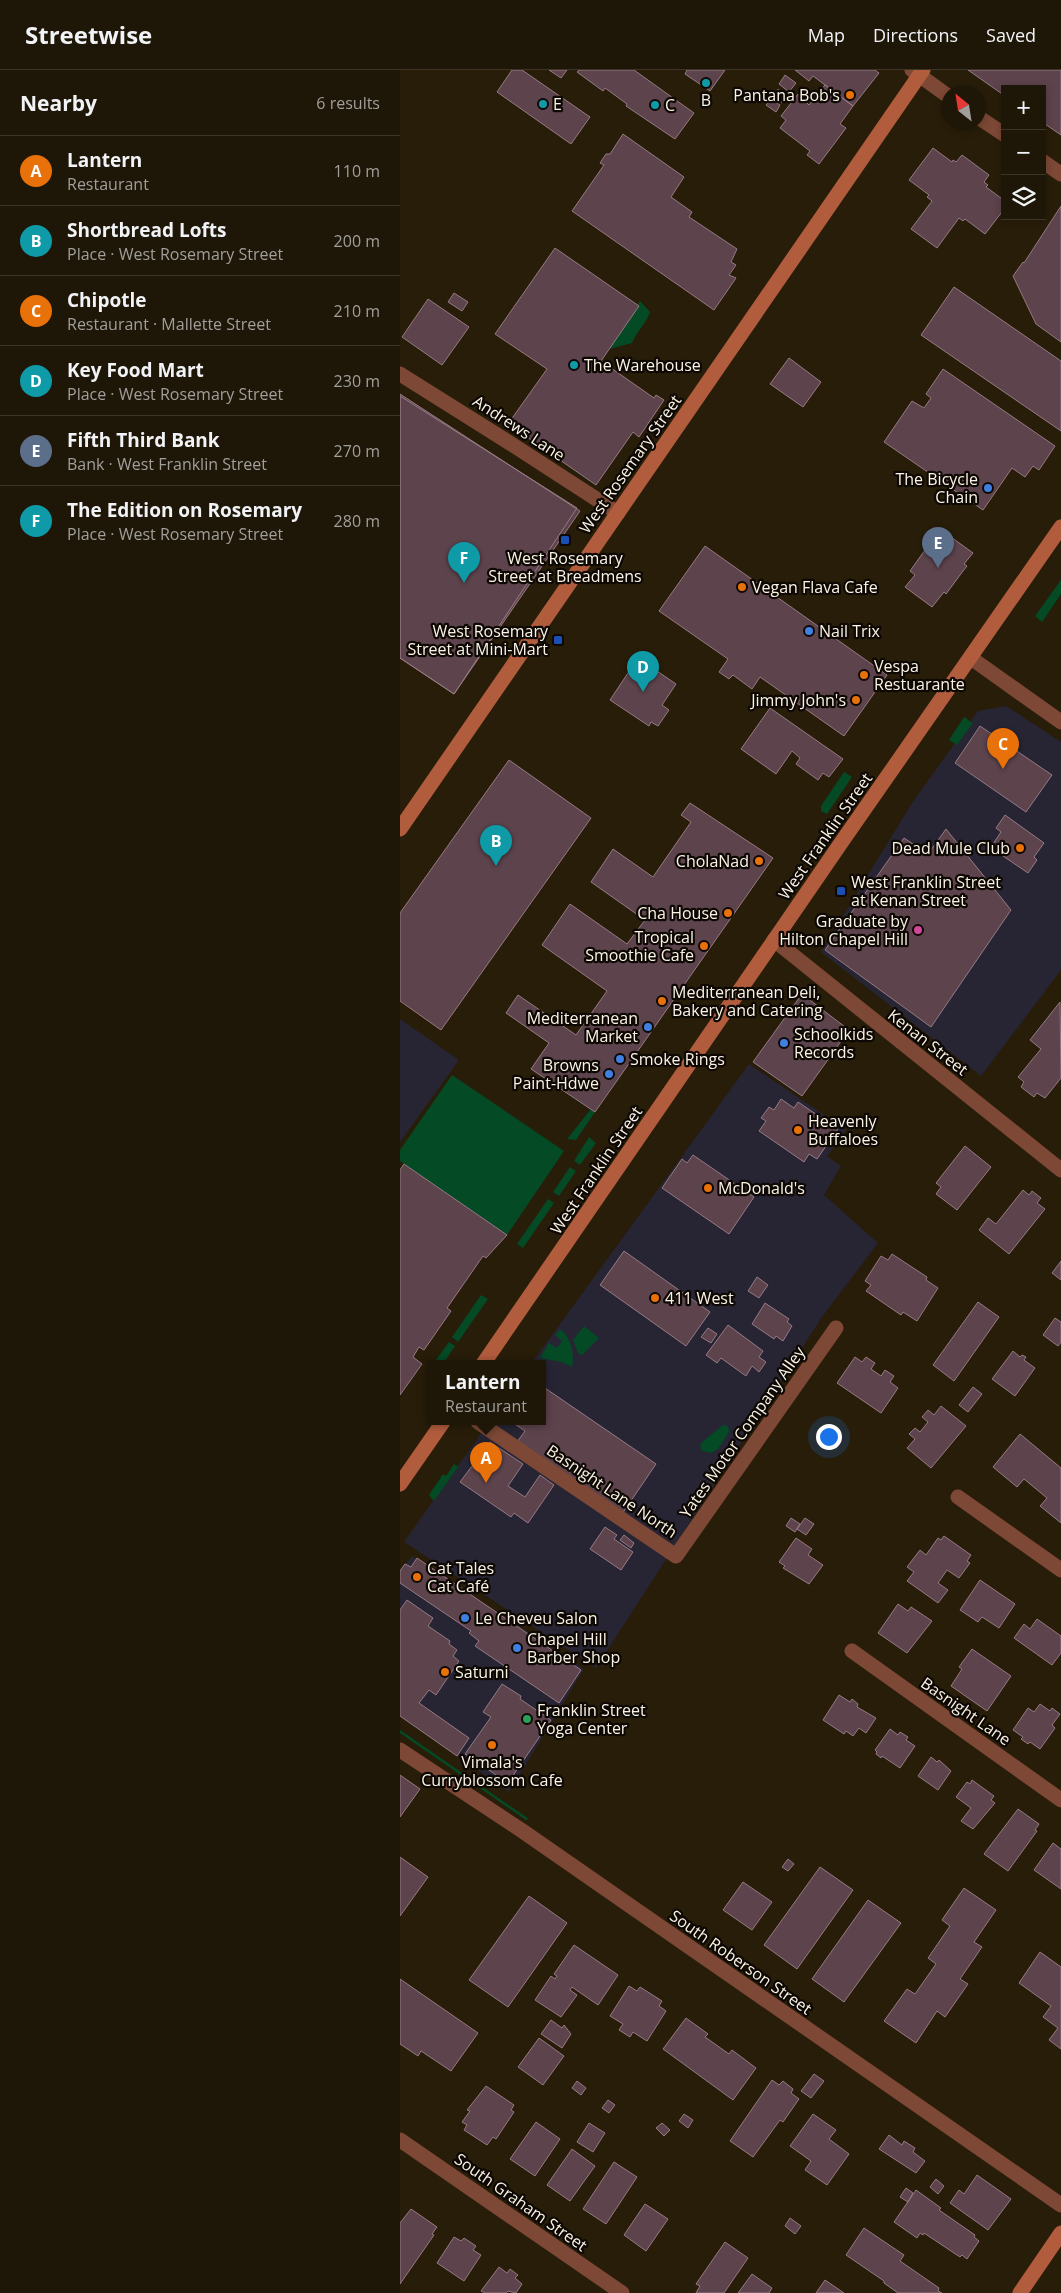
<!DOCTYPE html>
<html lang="en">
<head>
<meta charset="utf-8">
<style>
	body { margin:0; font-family:"Open Sans",sans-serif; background:#261f11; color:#f1f3f6 }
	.controls { position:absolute; right:15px; top:15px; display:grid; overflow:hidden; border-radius:0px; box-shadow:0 2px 8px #0003 }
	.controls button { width:45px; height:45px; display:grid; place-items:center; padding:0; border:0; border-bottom:1px solid #3c3528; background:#1e1607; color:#f1f3f6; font:25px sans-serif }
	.compass { position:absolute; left:541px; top:15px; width:45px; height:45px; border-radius:50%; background:#1e1607; box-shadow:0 2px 8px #0003; rotate:330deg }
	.you { position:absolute; left:428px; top:1366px; width:18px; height:18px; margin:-12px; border:4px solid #fff; border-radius:50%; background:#1a73e8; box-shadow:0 0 0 8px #1a73e833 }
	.badge { display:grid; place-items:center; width:32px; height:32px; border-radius:50%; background:#db2777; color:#fff; font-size:16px; font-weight:700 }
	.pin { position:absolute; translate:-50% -41px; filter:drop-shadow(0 1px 2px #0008) }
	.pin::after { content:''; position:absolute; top:26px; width:18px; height:15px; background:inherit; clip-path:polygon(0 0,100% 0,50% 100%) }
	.popup { position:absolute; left:26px; top:1290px; width:120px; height:65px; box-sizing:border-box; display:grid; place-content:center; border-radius:0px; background:#1e1607; filter:drop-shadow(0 1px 4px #0005); font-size:16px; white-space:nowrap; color:#a19f9b }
	.popup b { font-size:19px; color:#f1f3f6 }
	.popup::after { content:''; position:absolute; left:50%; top:100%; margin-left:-10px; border:10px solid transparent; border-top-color:#1e1607 }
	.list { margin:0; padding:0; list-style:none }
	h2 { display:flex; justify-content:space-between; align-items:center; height:65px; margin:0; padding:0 20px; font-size:21px }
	h2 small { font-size:16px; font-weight:400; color:#a19f9b }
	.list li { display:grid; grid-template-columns:32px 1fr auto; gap:15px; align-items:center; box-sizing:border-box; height:70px; padding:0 20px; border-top:1px solid #3c3528 }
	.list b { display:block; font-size:19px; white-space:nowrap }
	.list p { margin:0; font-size:16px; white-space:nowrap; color:#a19f9b }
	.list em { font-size:16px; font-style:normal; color:#a19f9b }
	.icon { flex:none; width:28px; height:28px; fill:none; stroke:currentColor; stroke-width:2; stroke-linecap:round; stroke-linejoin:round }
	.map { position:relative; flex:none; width:661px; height:2223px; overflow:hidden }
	header { display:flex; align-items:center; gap:30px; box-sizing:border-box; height:70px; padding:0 25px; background:#1e1607; border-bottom:1px solid #3c3528 }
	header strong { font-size:24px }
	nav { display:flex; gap:28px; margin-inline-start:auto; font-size:18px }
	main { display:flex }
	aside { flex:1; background:#1e1607 }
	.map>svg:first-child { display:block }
	.commercial { fill:#272434 }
	.green { fill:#044a25 }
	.building { fill:#5c434c; stroke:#967a84 }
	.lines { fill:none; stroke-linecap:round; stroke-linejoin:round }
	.street { stroke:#7d4835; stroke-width:15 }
	.secondary { stroke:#b25c3e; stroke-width:15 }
	.culture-dot { fill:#0f9aa8; stroke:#0d0803; stroke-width:2 }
	.food-dot { fill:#e8710a; stroke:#0d0803; stroke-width:2 }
	.shop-dot { fill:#3f7fe0; stroke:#0d0803; stroke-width:2 }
	.transit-dot { fill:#1a4fb4; stroke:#0d0803; stroke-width:2 }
	.hotel-dot { fill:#d1479c; stroke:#0d0803; stroke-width:2 }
	.leisure-dot { fill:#2e9e5b; stroke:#0d0803; stroke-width:2 }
	.labels { text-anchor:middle; stroke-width:4.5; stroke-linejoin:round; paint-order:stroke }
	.poi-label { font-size:16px; fill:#faf3e6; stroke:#0d0803; text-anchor:start }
	.street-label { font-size:16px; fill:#faf3e6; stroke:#0d0803 }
</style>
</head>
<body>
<header>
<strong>Streetwise</strong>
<nav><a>Map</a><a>Directions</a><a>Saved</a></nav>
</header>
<main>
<aside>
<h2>Nearby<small>6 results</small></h2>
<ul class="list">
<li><span class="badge" style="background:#e8710a">A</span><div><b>Lantern</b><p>Restaurant</p></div><em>110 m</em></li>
<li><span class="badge" style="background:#0f9aa8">B</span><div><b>Shortbread Lofts</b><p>Place · West Rosemary Street</p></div><em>200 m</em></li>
<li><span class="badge" style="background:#e8710a">C</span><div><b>Chipotle</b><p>Restaurant · Mallette Street</p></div><em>210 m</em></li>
<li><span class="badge" style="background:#0f9aa8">D</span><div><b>Key Food Mart</b><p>Place · West Rosemary Street</p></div><em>230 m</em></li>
<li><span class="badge" style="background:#5c6f8a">E</span><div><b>Fifth Third Bank</b><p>Bank · West Franklin Street</p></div><em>270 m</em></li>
<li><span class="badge" style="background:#0f9aa8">F</span><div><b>The Edition on Rosemary</b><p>Place · West Rosemary Street</p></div><em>280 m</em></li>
</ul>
</aside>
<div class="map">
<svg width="661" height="2223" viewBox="0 0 661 2223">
	<rect width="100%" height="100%" fill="#281d09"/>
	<!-- commercial -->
	<path class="commercial" d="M606 636 661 672V900L581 1006 421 882 512 733 578 641Z
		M0 949 59 990 0 1072Z
		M349 994 446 1060 427 1086 441 1096 424 1125 478 1173 422 1247 196 1598 4 1472 89 1352H142V1294H131Z
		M12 1486 184 1599 109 1722 0 1646V1501Z"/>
	<!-- green -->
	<path class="green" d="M240 231 250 242C246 254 237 261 232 273L206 280Z
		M661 510V524L642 552 635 546Z
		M564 647 573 653 557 675 549 670Z
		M444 702 452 707 427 744 421 741V736Z
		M52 1005 164 1081 107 1165 0 1091V1080Z
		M191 1039 195 1042 176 1070 167 1069Z
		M189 1067 196 1073 180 1095 174 1091Z
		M170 1097 176 1101 159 1126 153 1122Z
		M148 1129 154 1133 123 1178 117 1174Z
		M81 1225 88 1229 58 1272 52 1267Z
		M184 1256 199 1268 182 1285 178 1283 173 1270Z
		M160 1259C171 1266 175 1286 172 1297L162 1292 140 1288 149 1273 157 1278 162 1271 155 1265Z
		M49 1272 55 1276 43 1294H33Z
		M323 1355 328 1356 329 1362 318 1379 311 1383 302 1381 300 1374Z
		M54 1394 58 1397 34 1431 29 1425 43 1404 46 1406Z
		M0 1660 129 1749 126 1750 0 1663Z"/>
	<!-- building -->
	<path class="building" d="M112 0H122L190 47 171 74 97 22Z
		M149 0H167L161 8Z
		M179 0H234L294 43 275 69 226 36 227 34 205 18 203 21 177 2Z
		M287 0H325L310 21 285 4Z
		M395 0H475L479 3 453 36 413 6 409 11Z
		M568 0H661V65L642 52V19H605V26Z
		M385 5 396 13 389 22 379 14Z
		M425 15 453 36 440 54 446 58 419 94 407 85 410 81 380 58 386 50 381 46 398 24 409 35Z
		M378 19 387 27 382 33 373 26Z
		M371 29 380 35 376 42 366 35Z
		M223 64 284 107 271 127 292 142 289 147 337 179 331 192 336 195 329 205 336 208 314 240 172 141 204 95 200 93 206 84H210Z
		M533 78 552 92 553 90 556 92 562 85 589 105 584 112 588 115 586 117 605 131V138L585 164 565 149 563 151 559 148 537 178 511 159 532 131 527 127 529 125 509 110Z
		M661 136V272L636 254 613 206 623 192 624 193Z
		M155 178 239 236 201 291 254 328 256 325 264 330 239 367 233 362 196 415 108 354 147 299 95 264Z
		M554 217 661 291V361L521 265Z
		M54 223 68 232 62 241 48 232Z
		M28 229 69 257 42 295 2 267Z
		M389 288 421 312 403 337 370 314Z
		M543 299 655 376 639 400 633 396 625 407 612 398 583 440 484 372 512 331 524 338 531 328 526 324Z
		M0 324 180 441 54 624 0 588Z
		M0 326 177 438 54 624 0 588Z
		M540 459 573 483 564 494 567 496 563 501 546 524 544 522 532 537 505 517 515 505 510 501Z
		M305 476 487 605 444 666 360 607 352 619 333 605 329 609 319 602 328 589 259 541Z
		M238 588 276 614 262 635 269 640 258 656 251 652 249 656 210 630Z
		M370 638 443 689 429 707 423 703 418 710 396 694 400 688 392 681 376 704 341 679Z
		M580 656 652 705 626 742 555 693Z
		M109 690 191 748 41 960 0 931V843Z
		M290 733 373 788 195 1042 131 999 149 973 106 943 118 925 176 965 207 921 142 875 170 834 227 874 245 850 191 812 213 779 253 807 291 752 281 745Z
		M605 745 644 773 634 787 637 790 628 803 603 786 605 783 593 774 601 762 596 758Z
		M546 759 611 840 531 957 425 880 504 768 528 784Z
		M402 924 449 960 402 1026 353 992Z
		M660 932 661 1008 645 1028 637 1023 634 1027 621 1017 624 1012 618 1007 641 979 630 970Z
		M381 1029 394 1038 398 1032 438 1059 417 1089 409 1084 404 1092 359 1061 366 1051 361 1048 369 1037 374 1040Z
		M565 1076 591 1097 557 1140 536 1124 541 1117 536 1113Z
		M293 1085 354 1127 329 1164 262 1118 282 1089 287 1093Z
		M4 1094 107 1165 86 1188 83 1186 47 1238 51 1241 24 1280 19 1277 13 1287 22 1294 0 1325V1100Z
		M623 1120 629 1125 632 1121 641 1128 637 1133 645 1139 609 1184 579 1160 588 1148 596 1154Z
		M224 1181 310 1242 286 1276 200 1215Z
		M492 1184 527 1207 526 1210 538 1218 517 1251 503 1242 501 1245 466 1221 471 1215 465 1211 481 1186 488 1190Z
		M661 1191V1210L652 1203Z
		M357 1207 368 1215 359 1228 348 1221Z
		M578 1232 599 1247 554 1311 533 1295Z
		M365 1233 389 1249 387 1252 392 1256 383 1271 376 1266 374 1269 352 1254Z
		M655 1248 661 1252V1272L658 1276 643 1265Z
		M328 1255 363 1281 359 1287 366 1292 359 1302 352 1296 346 1306 321 1288 317 1293 306 1285Z
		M308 1258 317 1264 311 1273 301 1267Z
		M613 1281 620 1287 622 1285 626 1287 624 1290 635 1298 615 1326 592 1309Z
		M455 1287 462 1292 466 1287 475 1293 471 1299 481 1306 485 1300 494 1306 490 1312 498 1318 481 1343 437 1313Z
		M142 1316 256 1394 222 1444 117 1372 125 1361 112 1352H142Z
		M573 1317 582 1324 568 1342 559 1335Z
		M541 1336 566 1356 531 1398 507 1378 515 1369 509 1364 515 1358 520 1362 528 1352 522 1347 528 1340 534 1345Z
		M620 1364 661 1398V1453L640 1436 647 1428 624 1409 617 1417 593 1397Z
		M90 1372 123 1394 108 1416 125 1427 140 1405 154 1415 128 1453 114 1443 111 1447 60 1412Z
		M391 1448 400 1454 395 1462 386 1456Z
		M405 1448 414 1454 406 1465 397 1459Z
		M205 1457 217 1465 214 1469 233 1482 221 1500 190 1479Z
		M224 1465 234 1473 231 1478 220 1470Z
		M544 1466 571 1485 567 1491 570 1493 559 1508 547 1500 538 1513 548 1520 538 1533 507 1511 514 1502 507 1497 520 1480 526 1485 538 1468 541 1470Z
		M396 1468 412 1479 408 1485 423 1495 409 1514 383 1498 385 1496 379 1492Z
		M17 1488 181 1600 159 1633 75 1576 79 1571 69 1563 71 1561 0 1513V1501L5 1494 11 1497Z
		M580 1510 615 1534 599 1558 582 1547 578 1552 560 1540Z
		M7 1530 33 1548 28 1556 50 1571 49 1574 57 1580 53 1586 59 1591 36 1625 29 1620 19 1633 69 1668 57 1686 0 1646V1540Z
		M498 1534 508 1541 511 1537 532 1551 507 1583 478 1563Z
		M637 1549 661 1566V1583L652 1595 614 1568 624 1554 630 1559Z
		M572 1579 611 1606 587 1641 551 1616 562 1599 559 1597Z
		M102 1614 121 1626 120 1629 151 1650 108 1713 65 1684 91 1647 83 1642Z
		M439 1625 450 1632 452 1629 458 1634 457 1637 476 1648 466 1663 459 1658 453 1666 446 1661 444 1664 423 1650Z
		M640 1634 650 1641 652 1638 660 1644 652 1655 655 1658 640 1679 630 1672 628 1674 621 1669 623 1667 613 1660 628 1638 634 1642Z
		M490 1659 498 1665 500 1662 508 1667 506 1670 515 1676 500 1698 482 1686 481 1688 476 1684 477 1682 475 1680Z
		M531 1687 537 1692 539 1690 551 1701 538 1720 518 1706Z
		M0 1705 20 1719 0 1747Z
		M572 1710 594 1726 591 1730 595 1733 573 1759 561 1751 571 1738 556 1727 567 1712 570 1714Z
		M618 1739 639 1754 635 1760 637 1761 608 1801 584 1784Z
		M653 1773 661 1779V1819L634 1800Z
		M0 1787 28 1807 0 1846Z
		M388 1789 394 1794 388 1801 382 1797Z
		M420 1797 453 1820 397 1899 364 1875Z
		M343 1812 372 1832 352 1860 323 1840Z
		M564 1818 596 1840 574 1872 582 1877 560 1909 568 1914 545 1947 537 1941 516 1973 484 1951 507 1919 515 1924 536 1894 528 1888 550 1856 542 1850Z
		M129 1826 167 1853 108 1937 69 1910Z
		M468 1830 501 1853 444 1932 412 1909Z
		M174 1875 218 1905 198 1935 172 1917 170 1920 177 1925 161 1947 135 1930 151 1906 155 1909 157 1906 154 1904Z
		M640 1882 661 1897V1979L649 1970 658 1958 643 1947 651 1936 619 1913Z
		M0 1909 78 1963 51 2001 21 1981 18 1986 0 1974Z
		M229 1916 237 1921 240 1917 262 1931 259 1936 266 1941 247 1971 233 1962 230 1967 219 1960 223 1954 210 1946Z
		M286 1948 308 1964 305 1967 329 1984 332 1980 356 1998 333 2030 263 1979Z
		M151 1950 162 1958 164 1955 171 1964 162 1978 141 1964Z
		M139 1968 164 1986 143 2015 118 1997Z
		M414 2004 424 2011 411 2028 401 2021Z
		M372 2010 379 2015 383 2011 393 2019 391 2023 399 2029 383 2052 380 2050 353 2087 330 2071Z
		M177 2011 186 2018 181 2025 172 2018Z
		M86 2016 114 2035 111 2040 114 2042 96 2069 93 2067 87 2075 64 2060 67 2055 62 2052 70 2041 67 2040Z
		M208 2030 215 2035 209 2043 202 2038Z
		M284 2044 293 2050 288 2058 279 2051Z
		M413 2044 436 2060 429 2069 449 2084 427 2115 405 2100 411 2091 390 2076Z
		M136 2052 160 2069 135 2106 110 2089Z
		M189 2053 205 2063 193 2082 177 2072Z
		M262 2053 270 2060 264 2066 256 2058Z
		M489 2065 502 2075 504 2071 515 2078 513 2082 525 2091 516 2103 479 2079Z
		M172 2079 195 2096 170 2131 147 2115Z
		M214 2092 237 2107 206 2154 183 2139Z
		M577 2105 611 2129 588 2160 550 2133 559 2120 564 2124Z
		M536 2109 544 2116 538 2124 530 2117Z
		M506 2118 513 2123 508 2132 500 2127Z
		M516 2120 541 2138 539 2140 575 2165 574 2167 579 2171 567 2189 562 2185 560 2187 524 2163 523 2165 520 2163 517 2168 494 2152Z
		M245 2134 268 2149 246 2181 224 2165Z
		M11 2139 37 2157 32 2164 34 2165 0 2214V2153Z
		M390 2148 401 2156 395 2164 385 2156Z
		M464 2158 504 2185 500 2191 539 2218 538 2221 542 2223H498L484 2213V2211L446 2185Z
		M54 2167 61 2171 64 2168 76 2176 73 2180 81 2185 64 2211 37 2193Z
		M325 2172 348 2188 324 2223H296L300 2216 296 2214Z
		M99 2197 107 2203 110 2199 118 2205 115 2208 122 2214 116 2223 108 2221 106 2223H85L81 2221Z
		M352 2204 372 2218 369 2223H338Z
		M425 2210 444 2223H416Z"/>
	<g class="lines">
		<!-- street -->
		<path class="street" d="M512 0 548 26
			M578 47 605 65
			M642 91 661 104
			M0 304 116 377 218 443
			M571 588 661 652
			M374 870 661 1100
			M78 1352 276 1486 436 1258
			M558 1427 661 1500
			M452 1581 661 1730
			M0 1680 121 1760 661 2135
			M0 2070 222 2223"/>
		<!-- secondary -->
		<path class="secondary" d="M0 759 523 0
			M83 1294 443 770 661 457
			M0 1414 43 1352
			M620 2223 661 2163"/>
	</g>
	<!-- markers -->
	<g class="culture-dot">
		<circle cx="306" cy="13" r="5"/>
		<circle cx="143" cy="34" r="5"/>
		<circle cx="255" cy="35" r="5"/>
		<circle cx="174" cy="295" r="5"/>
	</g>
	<g class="food-dot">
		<circle cx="450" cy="25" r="5"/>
		<circle cx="342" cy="517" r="5"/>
		<circle cx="464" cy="605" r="5"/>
		<circle cx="456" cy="630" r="5"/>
		<circle cx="620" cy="778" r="5"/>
		<circle cx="359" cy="791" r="5"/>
		<circle cx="328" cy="843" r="5"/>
		<circle cx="304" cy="876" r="5"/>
		<circle cx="262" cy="931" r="5"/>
		<circle cx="398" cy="1060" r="5"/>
		<circle cx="308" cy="1118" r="5"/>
		<circle cx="255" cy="1228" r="5"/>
		<circle cx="17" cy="1507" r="5"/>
		<circle cx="45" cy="1602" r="5"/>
		<circle cx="92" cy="1675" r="5"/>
	</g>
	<g class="shop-dot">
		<circle cx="588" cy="418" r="5"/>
		<circle cx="409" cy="561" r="5"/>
		<circle cx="248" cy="957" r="5"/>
		<circle cx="384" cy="973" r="5"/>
		<circle cx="220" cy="989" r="5"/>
		<circle cx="209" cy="1004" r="5"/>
		<circle cx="65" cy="1548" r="5"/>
		<circle cx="117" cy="1578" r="5"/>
	</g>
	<g class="transit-dot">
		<rect x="160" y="465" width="10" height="10" rx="2.5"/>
		<rect x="153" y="565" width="10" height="10" rx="2.5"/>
		<rect x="436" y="816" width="10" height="10" rx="2.5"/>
	</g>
	<circle class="hotel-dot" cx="518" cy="860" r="5"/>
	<circle class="leisure-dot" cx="127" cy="1649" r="5"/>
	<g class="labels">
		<!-- poi labels -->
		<g class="poi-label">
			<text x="440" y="31" text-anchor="end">Pantana Bob's</text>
			<text x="306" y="36" text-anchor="middle">B</text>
			<text x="153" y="40">E</text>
			<text x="265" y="41">C</text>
			<text x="184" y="301">The Warehouse</text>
			<text x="578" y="415" text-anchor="end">The Bicycle<tspan x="578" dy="18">Chain</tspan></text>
			<text x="165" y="494" text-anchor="middle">West Rosemary<tspan x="165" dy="18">Street at Breadmens</tspan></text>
			<text x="352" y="523">Vegan Flava Cafe</text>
			<text x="148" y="567" text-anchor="end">West Rosemary<tspan x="148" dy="18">Street at Mini-Mart</tspan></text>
			<text x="419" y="567">Nail Trix</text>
			<text x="474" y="602">Vespa<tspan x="474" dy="18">Restuarante</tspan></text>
			<text x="446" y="636" text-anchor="end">Jimmy John's</text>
			<text x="610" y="784" text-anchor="end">Dead Mule Club</text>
			<text x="349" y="797" text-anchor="end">CholaNad</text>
			<text x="451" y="818">West Franklin Street<tspan x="451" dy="18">at Kenan Street</tspan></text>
			<text x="318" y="849" text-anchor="end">Cha House</text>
			<text x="508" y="857" text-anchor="end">Graduate by<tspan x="508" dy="18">Hilton Chapel Hill</tspan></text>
			<text x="294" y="873" text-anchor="end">Tropical<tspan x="294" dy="18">Smoothie Cafe</tspan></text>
			<text x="272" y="928">Mediterranean Deli,<tspan x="272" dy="18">Bakery and Catering</tspan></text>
			<text x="238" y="954" text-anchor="end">Mediterranean<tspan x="238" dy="18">Market</tspan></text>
			<text x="394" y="970">Schoolkids<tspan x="394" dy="18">Records</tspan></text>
			<text x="230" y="995">Smoke Rings</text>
			<text x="199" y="1001" text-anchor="end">Browns<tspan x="199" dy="18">Paint-Hdwe</tspan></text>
			<text x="408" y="1057">Heavenly<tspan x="408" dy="18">Buffaloes</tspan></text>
			<text x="318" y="1124">McDonald's</text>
			<text x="265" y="1234">411 West</text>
			<text x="27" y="1504">Cat Tales<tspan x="27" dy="18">Cat Café</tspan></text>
			<text x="75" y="1554">Le Cheveu Salon</text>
			<text x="127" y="1575">Chapel Hill<tspan x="127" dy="18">Barber Shop</tspan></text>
			<text x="55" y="1608">Saturni</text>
			<text x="137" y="1646">Franklin Street<tspan x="137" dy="18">Yoga Center</tspan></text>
			<text x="92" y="1698" text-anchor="middle">Vimala's<tspan x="92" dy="18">Curryblossom Cafe</tspan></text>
		</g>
		<!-- street labels -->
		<g class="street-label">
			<text transform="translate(119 358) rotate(33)" y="6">Andrews Lane</text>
			<text transform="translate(230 394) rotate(-55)" y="6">West Rosemary Street</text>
			<text transform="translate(425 766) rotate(-55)" y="6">West Franklin Street</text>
			<text transform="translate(528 972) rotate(38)" y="6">Kenan Street</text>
			<text transform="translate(196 1100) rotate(-56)" y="6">West Franklin Street</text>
			<text transform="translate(342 1362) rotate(-55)" y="6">Yates Motor Company Alley</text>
			<text transform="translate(212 1421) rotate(34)" y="6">Basnight Lane North</text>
			<text transform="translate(566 1641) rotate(35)" y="6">Basnight Lane</text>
			<text transform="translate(341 1892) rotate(35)" y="6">South Roberson Street</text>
			<text transform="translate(121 2132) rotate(35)" y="6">South Graham Street</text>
		</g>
	</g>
</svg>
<div class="controls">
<button>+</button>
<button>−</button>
<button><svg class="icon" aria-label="layers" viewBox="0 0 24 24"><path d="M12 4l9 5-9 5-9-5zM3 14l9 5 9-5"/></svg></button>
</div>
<svg class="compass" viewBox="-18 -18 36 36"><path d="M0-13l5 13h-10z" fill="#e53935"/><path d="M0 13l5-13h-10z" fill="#a19f9b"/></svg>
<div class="you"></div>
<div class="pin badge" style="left:86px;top:1413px;background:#e8710a">A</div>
<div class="popup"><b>Lantern</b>Restaurant</div>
<div class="pin badge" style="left:96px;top:796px;background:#0f9aa8">B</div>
<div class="pin badge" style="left:603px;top:699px;background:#e8710a">C</div>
<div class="pin badge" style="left:243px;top:622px;background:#0f9aa8">D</div>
<div class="pin badge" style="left:538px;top:498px;background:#5c6f8a">E</div>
<div class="pin badge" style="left:64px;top:513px;background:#0f9aa8">F</div>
</div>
</main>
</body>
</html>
